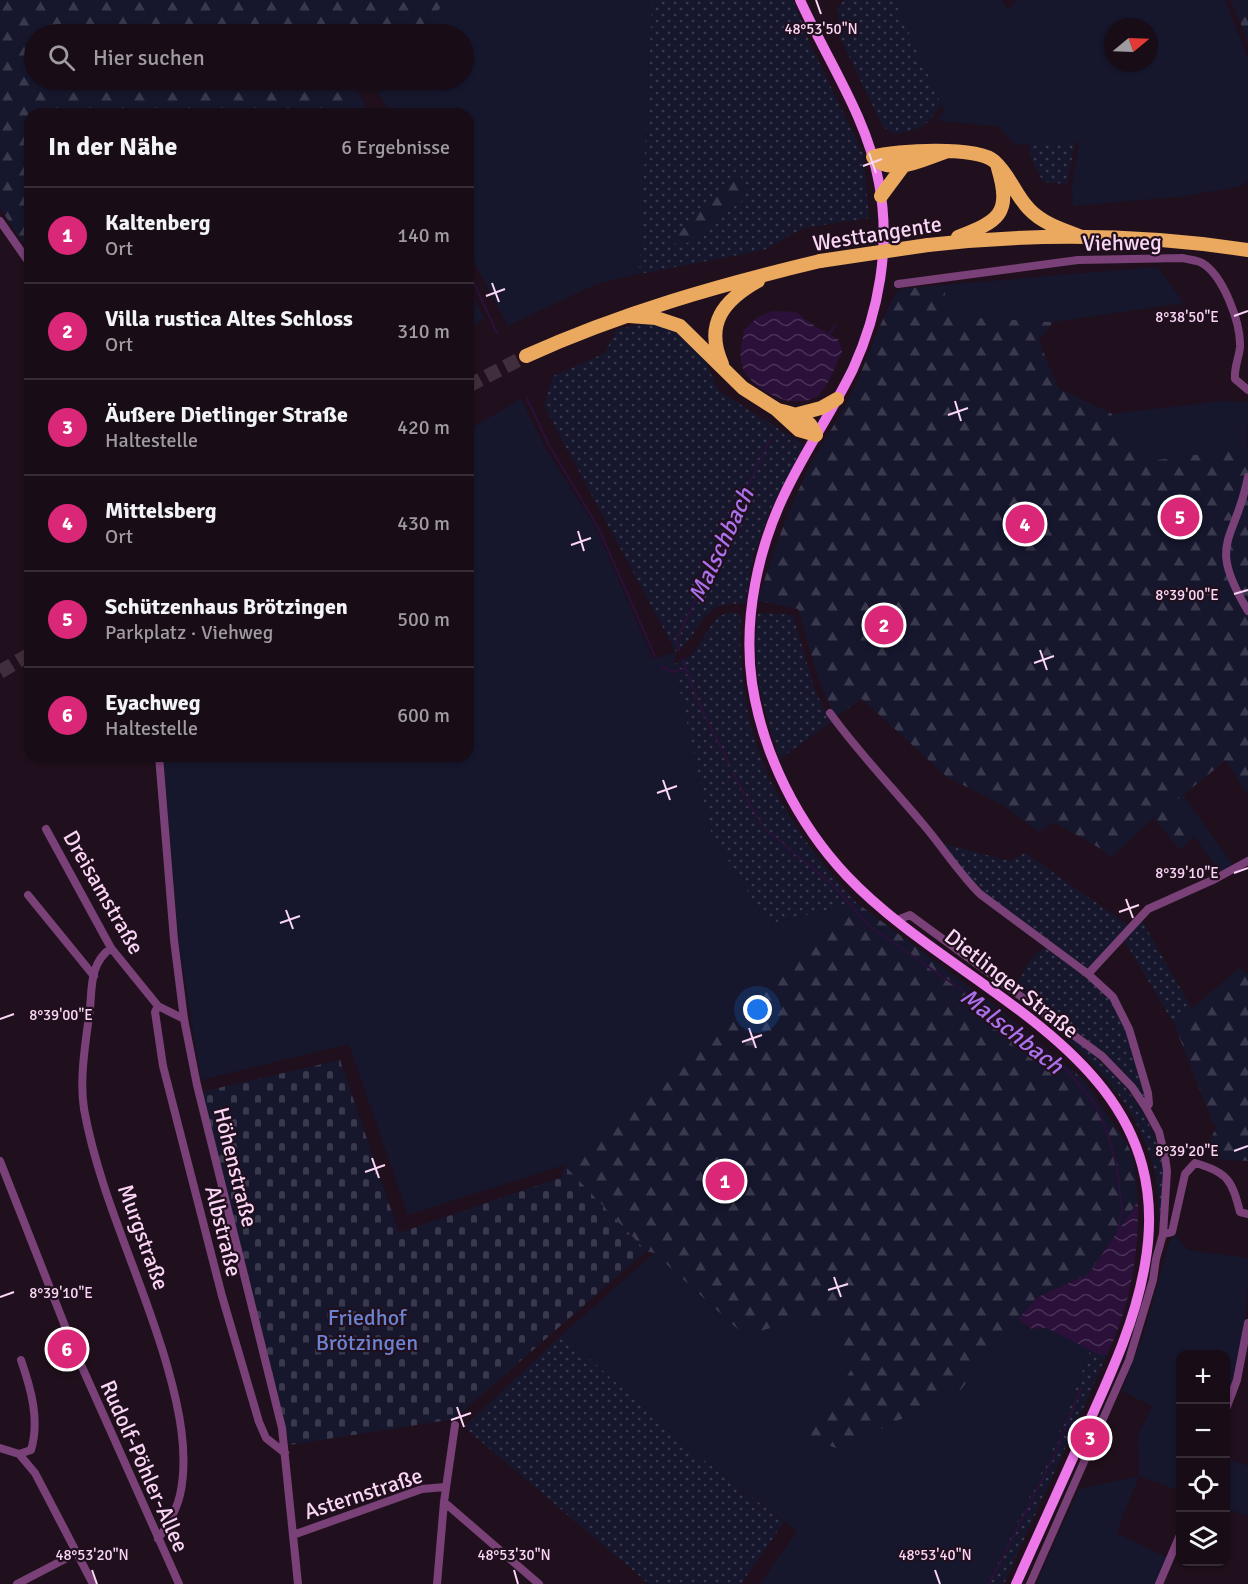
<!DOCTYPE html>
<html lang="de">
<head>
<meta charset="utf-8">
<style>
	body { margin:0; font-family:Signika,sans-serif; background:#251a23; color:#f1f3f6 }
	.controls { position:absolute; right:18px; bottom:18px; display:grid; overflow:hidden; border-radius:12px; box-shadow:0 2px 4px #0004 }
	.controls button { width:54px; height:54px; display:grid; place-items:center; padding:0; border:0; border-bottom:2px solid #362c35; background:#180c16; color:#f1f3f6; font:30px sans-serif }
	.compass { position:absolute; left:1104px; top:18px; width:54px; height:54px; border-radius:50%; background:#180c16; box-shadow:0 2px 4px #0004; rotate:71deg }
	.you { position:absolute; left:758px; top:1010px; width:21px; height:21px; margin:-15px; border:4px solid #fff; border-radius:50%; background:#1a73e8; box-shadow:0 0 0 9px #1a73e833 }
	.badge { display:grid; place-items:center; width:39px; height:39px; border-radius:50%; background:#db2777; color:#fff; font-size:20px; font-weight:700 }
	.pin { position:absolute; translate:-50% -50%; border:3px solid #fff; box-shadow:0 2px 6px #0006 }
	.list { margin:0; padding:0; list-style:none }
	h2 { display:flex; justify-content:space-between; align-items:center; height:78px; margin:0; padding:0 24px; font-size:26px }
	h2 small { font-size:20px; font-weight:400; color:#9f9ba1 }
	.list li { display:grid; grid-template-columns:39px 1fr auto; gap:18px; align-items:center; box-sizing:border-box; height:96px; padding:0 24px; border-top:2px solid #362c35 }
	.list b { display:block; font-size:22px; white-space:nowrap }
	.list p { margin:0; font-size:20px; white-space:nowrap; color:#9f9ba1 }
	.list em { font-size:20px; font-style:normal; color:#9f9ba1 }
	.icon { flex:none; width:33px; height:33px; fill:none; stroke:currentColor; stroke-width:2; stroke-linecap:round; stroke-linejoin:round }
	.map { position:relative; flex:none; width:1248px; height:1584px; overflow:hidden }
	.search { position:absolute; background:#180c16; box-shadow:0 2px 4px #0004; left:24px; top:24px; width:450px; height:66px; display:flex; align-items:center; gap:15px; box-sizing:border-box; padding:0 21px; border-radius:33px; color:#9f9ba1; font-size:22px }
	.panel { position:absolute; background:#180c16; box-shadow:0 2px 4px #0004; left:24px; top:108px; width:450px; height:654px; border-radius:18px }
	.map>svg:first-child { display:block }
	.grass { fill:url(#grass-dots) }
	.forest { fill:url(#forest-firs) }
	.cemetery { fill:url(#cemetery-stones) }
	.garden { fill:#16172d; fill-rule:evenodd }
	.water { fill:url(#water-waves) }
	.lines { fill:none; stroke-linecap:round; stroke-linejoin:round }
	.stream { stroke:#2b103a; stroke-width:2 }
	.highway-tunnel { stroke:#412e3d; stroke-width:14; stroke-dasharray:14 7; stroke-linecap:butt }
	.street { stroke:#794177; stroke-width:8 }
	.secondary { stroke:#ed78e9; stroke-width:10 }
	.highway { stroke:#eaa95f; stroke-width:14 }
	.highway-bridge { stroke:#eaa95f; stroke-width:14 }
	.ticks { fill:none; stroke:#fad5f5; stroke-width:2 }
	.labels { text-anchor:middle; stroke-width:4.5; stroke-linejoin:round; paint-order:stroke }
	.street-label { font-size:22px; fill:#fad5f5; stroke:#20101d }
	.park-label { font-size:22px; fill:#6b83d0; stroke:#20101d }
	.water-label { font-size:24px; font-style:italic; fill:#ab70ec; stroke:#20101d }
	.ticks-label { font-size:15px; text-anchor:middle; fill:#fad5f5; stroke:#20101d; stroke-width:4.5; stroke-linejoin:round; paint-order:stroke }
</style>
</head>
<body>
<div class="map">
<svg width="1248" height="1584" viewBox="0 0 1248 1584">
	<defs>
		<pattern id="grass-dots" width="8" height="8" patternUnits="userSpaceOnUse" patternTransform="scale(1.5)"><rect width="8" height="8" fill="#16172d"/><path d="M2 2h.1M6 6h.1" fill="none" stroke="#39384c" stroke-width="1.8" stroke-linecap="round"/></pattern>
		<pattern id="forest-firs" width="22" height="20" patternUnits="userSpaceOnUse" patternTransform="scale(1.5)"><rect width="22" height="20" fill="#16172d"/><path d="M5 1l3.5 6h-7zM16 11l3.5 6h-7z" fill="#39384c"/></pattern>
		<pattern id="cemetery-stones" width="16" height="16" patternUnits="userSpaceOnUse" patternTransform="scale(1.5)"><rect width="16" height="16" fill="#16172d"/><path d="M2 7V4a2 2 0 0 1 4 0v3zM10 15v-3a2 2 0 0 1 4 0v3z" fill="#39384c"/></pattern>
		<pattern id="water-waves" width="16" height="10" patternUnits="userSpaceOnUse" patternTransform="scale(1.5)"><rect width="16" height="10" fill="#2b103a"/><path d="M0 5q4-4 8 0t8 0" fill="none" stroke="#4b3257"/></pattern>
	</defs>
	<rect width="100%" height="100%" fill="#20101d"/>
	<!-- grass -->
	<path class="grass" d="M652 0H793L809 41 863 154 869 218 803 228 764 250 639 274Z
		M844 0H894L902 14 941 104C926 128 921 129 894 134L883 127 839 35 838 7Z
		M1075 142 1067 184 1043 182 1031 158 1029 144Z
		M646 323 658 324 677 330 703 357 719 391 804 445 770 510 753 557 745 604C695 601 707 630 676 652L544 406 553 376 605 353 616 330Z
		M730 612 741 615C735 736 777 817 857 903L768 924 711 833 674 664 691 656 717 617Z
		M764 613 793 615 815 691 831 722 780 759C764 712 750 664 758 614Z
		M945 844 1009 861 1025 853 1128 925 1092 965 1086 968 976 888 944 846Z
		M1141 919 1192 1009 1174 1024 1123 938Z
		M1050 947 1111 999 1127 1033 1147 1098 1144 1099C1112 1052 1064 1023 1018 991L1017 985C1025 970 1031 950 1050 947Z
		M1065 1031C1112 1068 1154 1108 1163 1169 1166 1185 1163 1204 1162 1220L1159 1219C1158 1204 1159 1188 1155 1173 1142 1115 1106 1074 1062 1035Z
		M563 1334 683 1444 784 1522 741 1584H649L464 1427Z
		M1091 1348 1098 1353 1107 1355 1004 1584H987L1053 1448Z"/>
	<!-- forest -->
	<path class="forest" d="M0 0H449L414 34H34V80H369L337 114H30V253L0 208Z
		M1231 0H1248V42Z
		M738 169 746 191 742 201 684 245 670 243Z
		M943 285 951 316 1053 322 1039 341 1058 388 1112 414 1142 462 1248 447V796L1226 760 1172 804 1195 836 1180 850 1154 818 1110 858 1103 850 1054 822 1039 832 1003 805 947 777 862 699 835 717 818 678 798 609 758 601C773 550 791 503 815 456 825 438 838 420 848 401 867 364 877 324 899 289Z
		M857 903 991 1003 1084 1080 1128 1146 1134 1163 1138 1201 1089 1274 1037 1297 960 1391 839 1449 803 1438 853 1367 811 1316 745 1336 654 1253 646 1251 564 1165Z
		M1239 968 1248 974V1161L1214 1159 1207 1146 1217 1126 1213 1123 1174 1024Z"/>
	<!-- cemetery -->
	<path class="cemetery" d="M340 1060 399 1233 562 1177 564 1165 646 1251 454 1419 290 1445 201 1092Z"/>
	<!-- garden -->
	<path class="garden" d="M449 0H652L639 274 596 284 508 326 468 250V114H391L371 80H464V34H414Z
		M894 0H1002L1008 11 1016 0H1225L1248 59V181L1241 186 1186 196 1073 206 1072 187 1079 142 1016 145 997 126 938 121 944 110ZM1113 27H1149V63H1113Z
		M358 92 370 114H337Z
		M1157 267 1184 303 1053 322 950 316 943 285Z
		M468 286 484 318 468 331Z
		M521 399 546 449 595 526 653 659 676 652 674 664 711 833 768 924 857 903 564 1165 408 1215 349 1044 201 1080 179 944 163 756H468V430Z
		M1222 401 1248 402 1247 448 1142 462 1112 414Z
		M1183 795 1234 866 1221 874 1172 804Z
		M1175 1235 1188 1250 1248 1258C1248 1307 1245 1356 1226 1402V1354H1180V1491L1139 1476 1116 1533 1168 1558 1156 1584H1036L1079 1489 1139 1476 1138 1436 1152 1406 1122 1391 1146 1327 1169 1242Z
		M654 1253 745 1336 811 1316 833 1320 853 1367 803 1438 839 1449 960 1391 1018 1319 1032 1329 1047 1328 1091 1348 1053 1448 987 1584H760L797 1531 683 1444 563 1334Z
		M1226 1458 1248 1466V1516L1226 1508Z"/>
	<!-- water -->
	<path class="water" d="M773 311 796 312 812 324 839 340 842 352C835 365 829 387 817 396 794 413 746 388 741 362 739 353 743 340 744 330L759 316Z
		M1138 1201C1139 1255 1130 1306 1107 1355L1098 1354 1047 1328 1032 1329 1018 1319 1038 1297 1089 1274Z"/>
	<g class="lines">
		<!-- stream -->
		<path class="stream" d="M468 270 497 333
			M828 335 836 325
			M527 399 550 447 598 527 655 656
			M680 652 676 641 770 439
			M682 658 699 704 730 765
			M661 666 672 672 685 669
			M733 773 761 824
			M765 829 833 885 869 926 991 1010 1054 1057 1072 1076 1097 1107 1108 1134 1117 1168 1122 1209 1118 1231
			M989 1584 1055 1454 1081 1389"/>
		<!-- highway-tunnel -->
		<path class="highway-tunnel" d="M468 386 526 356
			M0 672 30 654"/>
		<!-- street -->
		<path class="street" d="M0 221 30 264
			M898 284 1078 260 1183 258C1189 260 1197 260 1202 263 1223 275 1241 323 1240 347 1239 358 1234 367 1235 379L1248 390
			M1248 477C1235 543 1206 541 1248 611
			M830 713C858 752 891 786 922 823 942 846 958 872 980 894L1088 974 1113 997 1129 1029 1148 1093 1149 1104 1146 1108
			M159 756 174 940 184 1019 197 1085 282 1428 298 1584
			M46 829 111 948 158 1006 184 1019
			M28 895 94 976
			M897 920 910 915 1102 1056 1132 1087 1146 1108 1159 1132 1165 1157 1167 1171 1163 1234 1156 1259 1153 1280 1129 1360 1030 1584
			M111 948C90 963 92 986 90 1009 86 1040 79 1078 84 1109 100 1198 144 1282 168 1369 179 1408 189 1454 180 1495 176 1512 168 1525 158 1539
			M1088 974 1148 909 1215 879 1248 861
			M158 1006 155 1012 163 1066 222 1296 259 1422 266 1438 285 1453
			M0 1161 74 1349 179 1584
			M1163 1234 1172 1232 1185 1174 1195 1163C1228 1172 1232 1181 1240 1212L1248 1214
			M1226 1409 1237 1380 1248 1323
			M0 1448 19 1454 35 1473 93 1584
			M19 1454 31 1450C40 1420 31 1389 21 1360
			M444 1502 539 1584
			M293 1535 422 1489 445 1487
			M17 1584 67 1558
			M437 1584 444 1502 455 1425
			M1159 1584 1180 1535"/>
		<!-- secondary -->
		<path class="secondary" d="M800 0C827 60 867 117 879 183 891 246 879 312 853 369 833 410 807 448 787 489 758 547 743 618 752 683 763 755 798 824 847 876 960 996 1182 1055 1145 1264 1134 1330 1103 1390 1076 1451 1056 1495 1036 1540 1016 1584"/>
		<!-- highway -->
		<path class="highway" d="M945 152C923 159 891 177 873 157 896 150 977 146 994 161 1010 175 1015 195 1029 209 1043 224 1064 230 1082 237
			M881 196 904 165
			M958 237C998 221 1012 215 998 168
			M928 245C1034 233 1142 234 1248 250
			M629 316 656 318 680 326 743 388 776 409 799 430 816 435
			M526 356C621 313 719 285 820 261
			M722 364C704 324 724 300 758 281
			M778 410C796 414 809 417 816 435
			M798 414 821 408 837 399"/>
		<!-- highway-bridge -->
		<path class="highway-bridge" d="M820 261 928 245"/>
	</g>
	<!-- ticks -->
	<path class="ticks" d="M816 0 821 14M869 153 876 173M863 166 882 159M492 283 499 302M486 296 505 289M1234 316 1248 311M955 401 961 421M948 415 968 408M578 531 584 551M571 545 591 538M1234 594 1248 590M1040 650 1047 670M1034 663 1054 656M663 780 670 800M657 793 677 786M1234 873 1248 868M1126 899 1133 918M286 910 293 929M1119 912 1139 905M280 923 300 916M0 1019 14 1014M749 1028 756 1048M742 1042 762 1035M1234 1151 1248 1146M372 1158 379 1178M365 1172 385 1165M834 1277 841 1297M828 1290 848 1284M0 1297 14 1292M457 1407 464 1427M451 1420 471 1413M92 1570 97 1584M514 1570 518 1584M935 1570 940 1584"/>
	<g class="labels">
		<!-- street labels -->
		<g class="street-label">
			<text transform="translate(877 233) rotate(-9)" y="8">Westtangente</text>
			<text transform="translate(1122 242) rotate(-1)" y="8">Viehweg</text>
			<text transform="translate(104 892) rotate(60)" y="8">Dreisamstraße</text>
			<text transform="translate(1012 983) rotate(38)" y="8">Dietlinger Straße</text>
			<text transform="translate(236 1167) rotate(76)" y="8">Höhenstraße</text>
			<text transform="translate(224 1231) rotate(76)" y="8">Albstraße</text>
			<text transform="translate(144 1237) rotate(70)" y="8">Murgstraße</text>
			<text transform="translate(145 1466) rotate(66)" y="8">Rudolf-Pöhler-Allee</text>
			<text transform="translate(363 1493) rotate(-18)" y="8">Asternstraße</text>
		</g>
		<!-- park labels -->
		<g class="park-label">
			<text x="367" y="1325">Friedhof<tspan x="367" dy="25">Brötzingen</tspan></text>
		</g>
		<!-- water labels -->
		<g class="water-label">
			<text transform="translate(721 545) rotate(-65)" y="8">Malschbach</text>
			<text transform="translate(1012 1031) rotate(38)" y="8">Malschbach</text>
		</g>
	</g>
	<g class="ticks-label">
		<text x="821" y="34">48°53'50"N</text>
		<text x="1187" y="322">8°38'50"E</text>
		<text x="1187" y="600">8°39'00"E</text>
		<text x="1187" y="878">8°39'10"E</text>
		<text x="61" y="1020">8°39'00"E</text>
		<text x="1187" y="1156">8°39'20"E</text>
		<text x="61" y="1298">8°39'10"E</text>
		<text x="92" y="1560">48°53'20"N</text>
		<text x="514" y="1560">48°53'30"N</text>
		<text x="935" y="1560">48°53'40"N</text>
	</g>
</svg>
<div class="controls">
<button>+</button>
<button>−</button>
<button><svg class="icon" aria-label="locate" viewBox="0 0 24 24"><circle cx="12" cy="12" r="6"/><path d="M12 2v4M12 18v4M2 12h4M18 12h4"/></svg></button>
<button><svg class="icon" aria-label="layers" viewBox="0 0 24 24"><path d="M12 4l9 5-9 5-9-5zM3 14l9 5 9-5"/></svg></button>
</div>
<svg class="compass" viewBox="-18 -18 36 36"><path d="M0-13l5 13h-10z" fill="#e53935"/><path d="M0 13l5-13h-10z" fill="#9f9ba1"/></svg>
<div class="you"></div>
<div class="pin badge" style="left:725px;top:1181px">1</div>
<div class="pin badge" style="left:884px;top:625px">2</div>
<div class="pin badge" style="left:1090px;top:1438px">3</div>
<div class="pin badge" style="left:1025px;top:524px">4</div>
<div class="pin badge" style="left:1180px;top:517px">5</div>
<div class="pin badge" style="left:67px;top:1349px">6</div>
<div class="search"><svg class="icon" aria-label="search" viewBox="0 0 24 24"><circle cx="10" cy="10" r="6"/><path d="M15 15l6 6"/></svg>Hier suchen</div>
<section class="panel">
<h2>In der Nähe<small>6 Ergebnisse</small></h2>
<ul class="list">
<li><span class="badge">1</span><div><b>Kaltenberg</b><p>Ort</p></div><em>140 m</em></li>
<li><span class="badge">2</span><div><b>Villa rustica Altes Schloss</b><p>Ort</p></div><em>310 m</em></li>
<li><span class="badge">3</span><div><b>Äußere Dietlinger Straße</b><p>Haltestelle</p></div><em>420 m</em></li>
<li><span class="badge">4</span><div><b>Mittelsberg</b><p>Ort</p></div><em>430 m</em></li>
<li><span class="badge">5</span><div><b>Schützenhaus Brötzingen</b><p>Parkplatz · Viehweg</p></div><em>500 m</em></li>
<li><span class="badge">6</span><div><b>Eyachweg</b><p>Haltestelle</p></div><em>600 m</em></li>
</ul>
</section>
</div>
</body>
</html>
